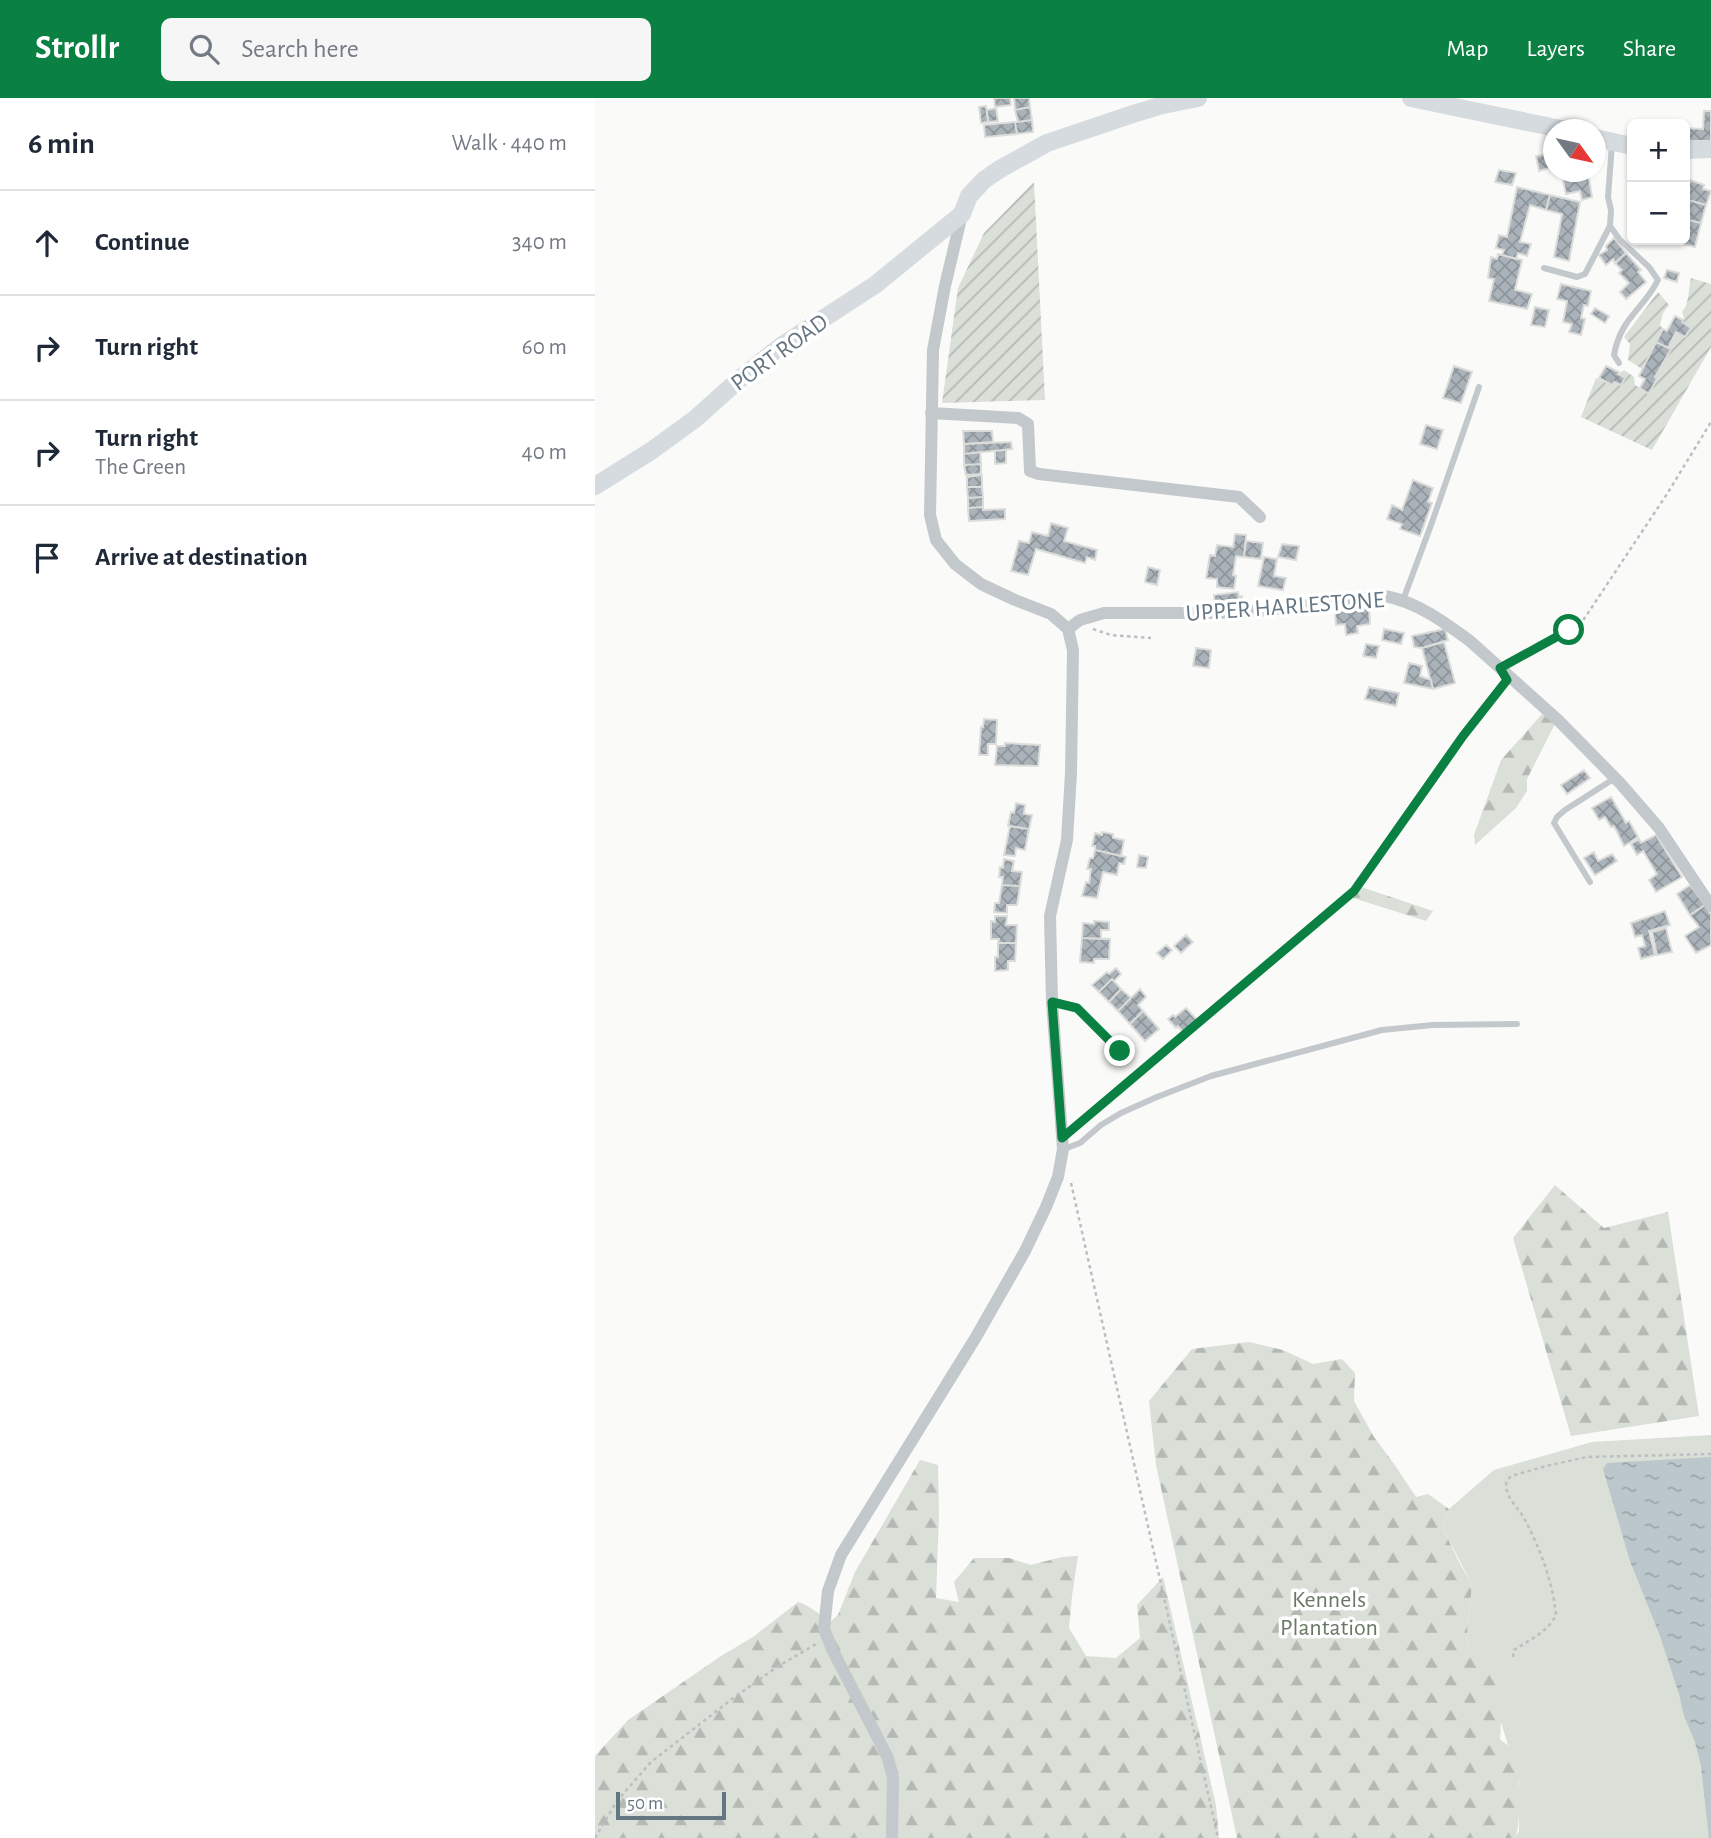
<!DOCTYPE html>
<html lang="en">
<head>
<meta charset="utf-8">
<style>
	body { margin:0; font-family:"Alegreya Sans",sans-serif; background:#f6f6f7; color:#1f2937 }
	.controls { position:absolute; right:21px; top:21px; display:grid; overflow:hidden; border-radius:10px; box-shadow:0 2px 5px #0004 }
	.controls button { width:63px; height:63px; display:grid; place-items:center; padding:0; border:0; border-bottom:2px solid #e0e1e3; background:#fff; color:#1f2937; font:35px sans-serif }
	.compass { position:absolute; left:948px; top:21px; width:63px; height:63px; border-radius:50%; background:#fff; box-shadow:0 2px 5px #0004; rotate:123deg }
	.scale { position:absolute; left:21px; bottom:18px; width:110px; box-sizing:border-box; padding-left:7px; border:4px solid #657683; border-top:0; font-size:19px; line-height:24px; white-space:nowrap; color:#657683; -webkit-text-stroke:5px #fff; paint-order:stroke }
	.stop { position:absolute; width:21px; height:21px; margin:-16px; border:5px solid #0b8043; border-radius:50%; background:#fff }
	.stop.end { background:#0b8043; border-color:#fff; box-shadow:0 2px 7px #0008 }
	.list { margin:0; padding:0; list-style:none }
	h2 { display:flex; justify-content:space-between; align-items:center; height:91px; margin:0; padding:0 28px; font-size:30px }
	h2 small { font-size:23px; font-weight:400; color:#747a83 }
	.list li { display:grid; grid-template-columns:46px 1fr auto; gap:21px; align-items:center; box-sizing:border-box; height:105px; padding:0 28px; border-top:2px solid #e0e1e3 }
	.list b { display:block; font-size:26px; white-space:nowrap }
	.list p { margin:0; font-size:23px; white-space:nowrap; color:#747a83 }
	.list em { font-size:23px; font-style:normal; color:#747a83 }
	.icon { flex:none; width:38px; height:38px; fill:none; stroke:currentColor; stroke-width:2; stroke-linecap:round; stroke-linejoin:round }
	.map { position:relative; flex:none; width:1116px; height:1740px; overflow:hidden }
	header { display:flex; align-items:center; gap:42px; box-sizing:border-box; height:98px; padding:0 35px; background:#0b8043; color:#fff }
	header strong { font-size:33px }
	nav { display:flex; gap:38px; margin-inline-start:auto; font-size:24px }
	.search { width:490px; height:63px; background:#f6f6f7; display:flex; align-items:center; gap:18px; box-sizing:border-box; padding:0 24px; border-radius:10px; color:#747a83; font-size:26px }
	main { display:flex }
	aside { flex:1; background:#fff }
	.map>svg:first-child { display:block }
	.grass { fill:#dadfd7 }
	.forest { fill:url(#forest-firs) }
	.garden { fill:url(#garden-furrows) }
	.water { fill:url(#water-ripples) }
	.building { fill:url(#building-cross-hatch); stroke:#dcdcda; stroke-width:2 }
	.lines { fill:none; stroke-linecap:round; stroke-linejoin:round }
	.path { stroke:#bbbfc2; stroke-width:2.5; stroke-dasharray:3.5 3.5; stroke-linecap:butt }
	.lane { stroke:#c3c8cc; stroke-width:6 }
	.street { stroke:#c3c8cc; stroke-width:12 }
	.secondary { stroke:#d6dbdf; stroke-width:18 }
	.route { stroke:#0b8043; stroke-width:9 }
	.labels { text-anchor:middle; stroke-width:7; stroke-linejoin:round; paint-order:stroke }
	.street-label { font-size:24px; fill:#657683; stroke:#fff }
	.park-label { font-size:24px; fill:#687a64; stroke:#fff }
</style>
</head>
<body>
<header>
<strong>Strollr</strong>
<div class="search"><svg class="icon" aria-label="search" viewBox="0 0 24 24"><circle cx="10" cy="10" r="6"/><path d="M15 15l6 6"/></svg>Search here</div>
<nav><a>Map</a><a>Layers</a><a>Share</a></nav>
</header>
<main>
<aside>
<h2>6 min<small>Walk · 440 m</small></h2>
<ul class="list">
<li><svg class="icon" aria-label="ahead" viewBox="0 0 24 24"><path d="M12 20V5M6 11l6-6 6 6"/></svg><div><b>Continue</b></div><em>340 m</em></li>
<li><svg class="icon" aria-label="right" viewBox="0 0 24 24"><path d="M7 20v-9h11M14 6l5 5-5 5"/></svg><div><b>Turn right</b></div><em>60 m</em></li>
<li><svg class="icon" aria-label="right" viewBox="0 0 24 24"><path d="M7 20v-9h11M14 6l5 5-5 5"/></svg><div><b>Turn right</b><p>The Green</p></div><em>40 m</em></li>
<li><svg class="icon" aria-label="arrive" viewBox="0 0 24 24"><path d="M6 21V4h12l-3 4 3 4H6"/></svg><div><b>Arrive at destination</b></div></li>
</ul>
</aside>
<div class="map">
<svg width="1116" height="1740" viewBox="0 0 1116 1740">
	<defs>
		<pattern id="forest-firs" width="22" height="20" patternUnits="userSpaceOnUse" patternTransform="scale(1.75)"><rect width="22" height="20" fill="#dadfd7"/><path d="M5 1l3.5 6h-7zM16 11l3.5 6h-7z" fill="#b4b9b4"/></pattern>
		<pattern id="garden-furrows" width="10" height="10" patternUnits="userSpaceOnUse" patternTransform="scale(1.75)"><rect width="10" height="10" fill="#dadfd7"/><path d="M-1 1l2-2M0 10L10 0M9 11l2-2" fill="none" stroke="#b4b9b4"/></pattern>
		<pattern id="water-ripples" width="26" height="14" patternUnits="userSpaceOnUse" patternTransform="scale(1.75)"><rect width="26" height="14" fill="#bbc7cb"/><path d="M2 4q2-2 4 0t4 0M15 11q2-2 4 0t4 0" fill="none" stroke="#9ca6aa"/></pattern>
		<pattern id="building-cross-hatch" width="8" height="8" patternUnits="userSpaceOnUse" patternTransform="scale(1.75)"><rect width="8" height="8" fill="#aab3b9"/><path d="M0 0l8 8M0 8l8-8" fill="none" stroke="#8e969c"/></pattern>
	</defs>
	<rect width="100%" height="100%" fill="#fafaf8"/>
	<!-- grass -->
	<path class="grass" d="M1116 1337V1740H920L924 1733V1684L906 1624 896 1563 871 1547 877 1487 848 1430 854 1411 899 1372 997 1344Z"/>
	<!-- forest -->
	<path class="forest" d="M947 616 960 626 932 681V693L921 710 880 747 879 737 906 662Z
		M766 789 838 813 831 823 758 800Z
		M960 1087 1009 1130 1073 1114 1104 1318 976 1338 918 1140Z
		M654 1244 688 1252 718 1266 747 1261 760 1275 759 1303 779 1339 799 1366 821 1399 833 1396 854 1411 848 1430 864 1464 877 1487 871 1547 896 1563 907 1606 905 1641C908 1644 915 1648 917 1652 925 1666 927 1727 920 1740H642L561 1367 554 1303 597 1251Z
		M325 1362 343 1367 344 1417 341 1500 364 1504 359 1484 379 1460H414L436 1467 467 1459 483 1458 477 1498 474 1530 491 1558 521 1560 545 1540 542 1507 568 1479 621 1707 624 1740H0V1658L33 1622 126 1558 158 1539 203 1504C216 1508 224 1517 236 1523L243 1517 260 1474Z"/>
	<!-- garden -->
	<path class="garden" d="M439 84 450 302 347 305 363 190 389 135Z
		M1096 180 1116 186V249L1057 352 986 319 1001 280 1017 287 1019 284 1026 287 1030 280 1023 276 1029 272 1039 279 1040 287 1054 295 1062 281 1060 279 1081 234 1095 230 1087 224 1089 220 1087 214C1095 204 1093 192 1096 180Z
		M1063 194 1074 207 1068 215 1065 227 1068 231 1047 271 1033 262 1035 246 1029 239Z"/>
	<!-- water -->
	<path class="water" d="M1116 1359V1740H1114L1106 1668 1100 1644 1089 1618 1084 1596 1065 1538 1035 1463 1008 1371 1012 1365Z"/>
	<!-- building -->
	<path class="building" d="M399 0H415L416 7 400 9Z
		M419 0H434L435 9 420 12Z
		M391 8 393 24 386 25 384 9Z
		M435 9 437 22 423 24 420 12Z
		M401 10 403 23 393 24 392 12Z
		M1109 13H1116V43H1090V30L1108 31Z
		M437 22 438 34 422 36 420 24Z
		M420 24 422 36 390 39 389 27Z
		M958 55V69L944 73 941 58Z
		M904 72 921 75 917 87 900 84Z
		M966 74H993L997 99 987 102 985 93 971 96Z
		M1095 82 1109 87 1108 91 1116 93 1111 107 1090 101V90L1091 85 1094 86Z
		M922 89 955 97 951 112 935 107 925 144 936 146 932 158 923 155 921 161 907 157 909 152 901 150 904 137 912 139Z
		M955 97 985 104 974 163 959 159 967 116 951 112Z
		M1090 101 1111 107 1106 125 1090 121Z
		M1093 122 1106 125 1100 149 1087 146 1088 142H1090Z
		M1019 140 1031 155 1020 165 1018 161 1011 167 1004 157 1012 152 1011 148Z
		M1031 155 1046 172 1043 174 1051 184 1031 201 1025 194 1034 185 1024 175 1027 172 1020 165Z
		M903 156 927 162 920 192 937 196 932 211 894 203 899 181 893 180 896 159 902 161Z
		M1072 172 1084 175 1082 184 1069 180Z
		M966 186 996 193 993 208 989 207 986 220 990 221 986 237 974 234 977 226 968 224 972 203 962 201Z
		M940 209 954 212 950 229 936 227Z
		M1000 210 1014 218 1010 225 996 216Z
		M1080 218 1088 222 1087 224 1096 230 1090 239 1081 234 1073 250 1061 244 1068 231 1072 233Z
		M1061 244 1076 251 1060 279 1062 280 1054 296 1045 290 1050 281 1044 278Z
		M859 268 877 274 866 305 848 300Z
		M1011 268 1024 274 1023 276 1030 280 1026 287 1019 284 1017 287 1004 280Z
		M831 327 848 332 842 351 825 346Z
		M368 333H397L398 344 369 346Z
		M416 344 417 351 369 356V346Z
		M411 352V365L400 366V353Z
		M385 354 386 366 369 367V356Z
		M386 366V376L371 377 369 367Z
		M387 377V389H372V379Z
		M818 382 838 390 833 404 837 405 825 438 805 431 807 426 792 421 797 407 807 412Z
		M372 389H387L388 399 373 400Z
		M388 399V409L373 410V400Z
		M388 409V412L410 411V421L374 423 373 410Z
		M456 425 473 430 469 443 502 452 500 462 492 459 490 465 441 451 433 477 416 473 424 443 434 445 437 434 453 438Z
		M640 436 651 437 649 459 641 458 638 477 641 478 639 491 622 489V481L611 480 615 457 620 458 622 447 638 449Z
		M651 443 668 445 666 461 649 459Z
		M687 446 704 448 701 462 683 459Z
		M669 459 682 461 679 478 691 480 688 492 663 488Z
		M553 469 565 472 562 487 550 484Z
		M643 494 644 499 647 498 648 507 620 510 619 497Z
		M774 509 775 526 762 528 763 535 751 537 750 526 741 527 740 514Z
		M789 531 809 535 806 546 787 542Z
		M850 531 853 542 827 550 819 549 817 538Z
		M849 544 860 585 838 591 827 550Z
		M771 546 784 548 781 560 768 558Z
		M601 550 616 552 614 570 598 568Z
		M814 565 827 568 825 578 836 582 838 591 809 585Z
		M774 589 804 595 801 608 770 601Z
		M389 621 402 622 401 646H393V657H384L386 629H388Z
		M410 645 445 647 443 668 400 667 402 648H410Z
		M989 672 995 680 972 696 966 687Z
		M1016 699 1031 725 1034 723 1043 739 1029 748 1019 728 1016 729 1010 719 1004 722 997 710Z
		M421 705 430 707 429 716 437 717 434 731 413 728 416 714 419 715Z
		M415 728 434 731 430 752 421 750 420 758 409 757Z
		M507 734 518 736V740L529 742 526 758 500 752V748H497L500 735 507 737Z
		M1061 737 1087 779 1061 794 1054 782 1062 776 1048 753 1042 757 1036 746 1044 741 1046 745Z
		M500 752 531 759 529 766 524 765 522 777 508 774 502 800 487 798 491 784 494 785 496 771H492L495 760H498Z
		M999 754 1003 763 1017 756 1022 763 1000 777 989 760Z
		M544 757 553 759 551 770 542 769Z
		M409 761 419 763 417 773 427 774 425 788 407 787 408 779H404L405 769 408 770Z
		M407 787 425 788 422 807H412V815L399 814 400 805H404Z
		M1095 787 1110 807 1095 817 1082 796Z
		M1110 807 1116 817V847L1101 855 1090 838 1104 829 1095 817Z
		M1070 813 1075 827 1054 833 1060 857 1046 861 1043 850 1050 848 1047 837 1040 839 1036 825Z
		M400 818H412L411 827H422L421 845H403L404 841H396V823L400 824Z
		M499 823 514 824V832H506V841L487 840 488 825 499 826Z
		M1071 830 1077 854 1062 857 1057 834Z
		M591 837 598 844 586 855 579 848Z
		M487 840 515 841 514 861H499V865L485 864Z
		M403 845H421L420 863H413V872L400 873V859H403Z
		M571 847 577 852 568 861 562 855Z
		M521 870 526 876 519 883 517 881 504 894 497 887 512 874 514 876Z
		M517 881 526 891 514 904 504 894Z
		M526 891 536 900 523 913 514 904Z
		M545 891 551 899 543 907 548 913 535 926 523 913Z
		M591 910 602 922 588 934 583 928 581 930 573 921 578 917 580 919Z
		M548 913 564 931 550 943 535 926Z"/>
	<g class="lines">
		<!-- path -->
		<path class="path" d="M498 531 516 537 556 540
			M916 564 987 524 1072 396 1116 324
			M481 1029 759 793 868 638 906 589
			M476 1085 623 1740
			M918 1559 919 1552C934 1542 953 1534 961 1517 958 1485 945 1450 930 1422 925 1412 915 1404 912 1393 910 1387 911 1383 916 1378L951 1368 992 1359 1116 1356
			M0 1740 22 1703 56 1664 137 1601 182 1569 221 1546"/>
		<!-- lane -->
		<path class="lane" d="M1017 46 1013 99 1016 112 1015 128 1025 142 1054 169 1063 182C1048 212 1026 219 1019 257L1024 265
			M949 170 982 179 990 176 1015 128
			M808 502 836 427 884 289
			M995 784 959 725 962 719 970 712 1020 680
			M458 904 482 910 525 953
			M469 1051 485 1045 506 1027 526 1015 562 999 616 978 675 962 787 932 838 927 922 926"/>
		<!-- street -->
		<path class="street" d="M336 315 423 320 433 326 435 373 444 376 644 399 665 419
			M473 531 485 522 509 515H619L664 513 790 498C822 504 849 524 875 543L963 622 1025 685 1064 730 1116 808
			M297 1740 298 1680 293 1660 237 1551 229 1531 233 1493 246 1457 381 1239 430 1153 451 1109 463 1079 468 1051 457 904 455 818 472 742 476 675 478 552 473 531 456 516 420 502 386 486 360 466 341 442 335 417 338 252 350 188 367 116"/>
		<!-- secondary -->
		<path class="secondary" d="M816 0 971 32
			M1000 40 1037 48
			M1090 52 1116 51
			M0 388 56 353 100 321 147 279 186 248 280 187 367 116 374 98 389 82 405 71 452 45 538 16 568 7 603 0"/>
	</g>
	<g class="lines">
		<!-- route -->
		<path class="route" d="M525 953 482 910 457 904 467 1040 759 793 868 638 912 582 905 570 974 532"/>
	</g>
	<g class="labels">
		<!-- street labels -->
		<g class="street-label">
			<text transform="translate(184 254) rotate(-36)" y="8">PORT ROAD</text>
			<text transform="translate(690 508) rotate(-4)" y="8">UPPER HARLESTONE</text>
		</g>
		<!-- park labels -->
		<g class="park-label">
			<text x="734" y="1509">Kennels<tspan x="734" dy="28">Plantation</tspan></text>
		</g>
	</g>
</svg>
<div class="controls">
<button>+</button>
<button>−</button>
</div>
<svg class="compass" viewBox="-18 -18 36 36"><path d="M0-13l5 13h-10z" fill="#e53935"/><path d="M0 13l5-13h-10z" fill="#747a83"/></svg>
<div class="scale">50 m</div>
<div class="stop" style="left:974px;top:532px"></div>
<div class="stop end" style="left:525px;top:953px"></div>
</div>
</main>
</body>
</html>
